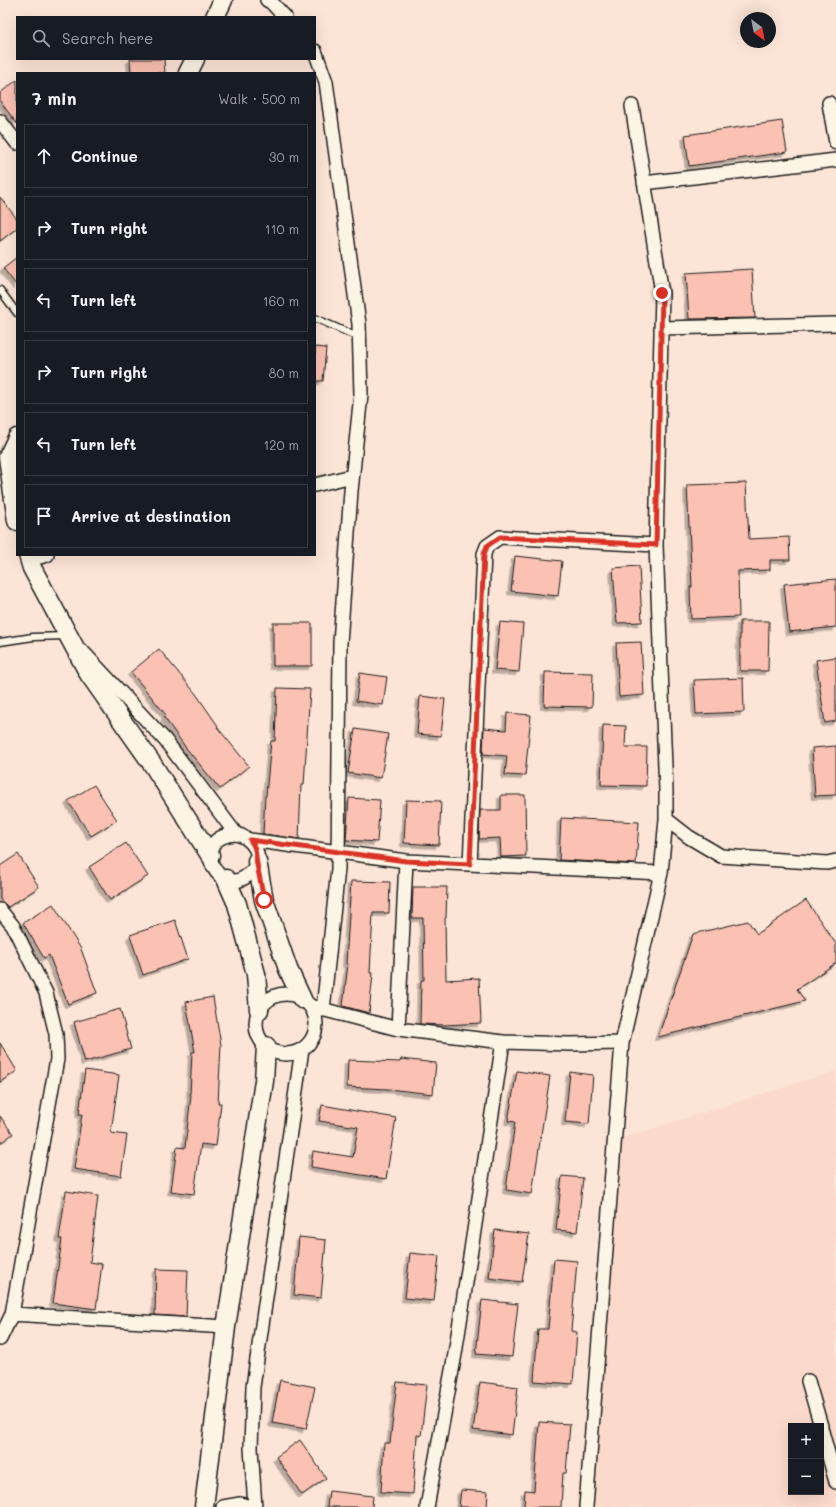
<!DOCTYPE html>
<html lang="en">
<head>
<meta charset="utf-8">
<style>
	body { margin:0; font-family:Mali,sans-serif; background:#20242c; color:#f1f3f6 }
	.controls { position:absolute; right:12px; bottom:12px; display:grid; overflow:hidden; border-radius:0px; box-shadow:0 4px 16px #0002 }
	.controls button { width:36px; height:36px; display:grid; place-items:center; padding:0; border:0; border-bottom:1px solid #363941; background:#171b24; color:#f1f3f6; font:20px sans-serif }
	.compass { position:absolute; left:740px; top:12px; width:36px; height:36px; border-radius:50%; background:#171b24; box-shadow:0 4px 16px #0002; rotate:148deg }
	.stop { position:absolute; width:12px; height:12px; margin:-9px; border:3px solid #d93025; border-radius:50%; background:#fff }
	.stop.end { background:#d93025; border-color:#fff; box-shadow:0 1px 4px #0008 }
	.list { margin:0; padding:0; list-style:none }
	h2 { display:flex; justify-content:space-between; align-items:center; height:52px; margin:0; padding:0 16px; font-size:17px }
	h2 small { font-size:13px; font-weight:400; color:#9ea1a6 }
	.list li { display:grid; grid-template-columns:26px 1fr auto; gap:12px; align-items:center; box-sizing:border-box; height:64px; margin:0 8px 8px; padding:0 8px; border:1px solid #363941; border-radius:0px }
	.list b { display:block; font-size:15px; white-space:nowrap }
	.list em { font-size:13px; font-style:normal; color:#9ea1a6 }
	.icon { flex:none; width:22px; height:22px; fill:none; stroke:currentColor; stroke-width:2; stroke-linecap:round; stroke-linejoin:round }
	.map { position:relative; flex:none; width:836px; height:1507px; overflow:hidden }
	.search { position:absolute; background:#171b24; box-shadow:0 4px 16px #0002; left:16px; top:16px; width:300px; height:44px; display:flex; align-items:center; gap:10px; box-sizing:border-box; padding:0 14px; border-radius:0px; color:#9ea1a6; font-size:15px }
	.panel { position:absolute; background:#171b24; box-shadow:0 4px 16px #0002; left:16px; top:72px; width:300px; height:484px; border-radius:0px }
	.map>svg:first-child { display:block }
	.built { fill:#fcdacb; fill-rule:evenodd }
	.building { fill:#fbc1b2; stroke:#1c1c1c; filter:url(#shadow) }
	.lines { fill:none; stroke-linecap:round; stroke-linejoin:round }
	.service-casing { stroke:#1c1c1c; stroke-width:9 }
	.minor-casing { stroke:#1c1c1c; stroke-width:16 }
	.secondary-casing { stroke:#1c1c1c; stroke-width:21 }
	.service { stroke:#fcf5e5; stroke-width:6 }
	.minor { stroke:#fcf5e5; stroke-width:13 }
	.secondary { stroke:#fcf5e5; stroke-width:18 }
	.route { stroke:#d93025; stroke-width:5 }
</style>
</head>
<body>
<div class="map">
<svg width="836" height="1507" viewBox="0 0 836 1507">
	<defs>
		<filter id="shadow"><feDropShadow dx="-3.5" dy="3.5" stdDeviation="0" flood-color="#0004"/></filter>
	</defs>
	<rect width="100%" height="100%" fill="#fce5d6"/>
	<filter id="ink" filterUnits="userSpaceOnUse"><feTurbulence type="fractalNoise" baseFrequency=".025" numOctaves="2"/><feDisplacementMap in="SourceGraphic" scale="8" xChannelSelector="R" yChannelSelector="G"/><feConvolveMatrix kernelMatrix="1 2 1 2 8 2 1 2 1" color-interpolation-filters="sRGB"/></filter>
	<g filter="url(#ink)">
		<!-- built -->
		<path class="built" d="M836 1071V1507H576L613 1141ZM791 1426H821V1492H791Z"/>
		<!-- building -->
		<path class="building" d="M130 59H164L165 73H131Z
			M17 80V124L0 101V93Z
			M782 121 787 152 689 166 685 135Z
			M0 197 17 219V228L0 241Z
			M17 257V286L3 268Z
			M752 269 755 318 689 319 686 273Z
			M315 347 326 348 323 381H315Z
			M746 483 749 539 789 537 790 560H770V570L738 571 739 617 691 619 690 587H692L687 485Z
			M515 556 562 561 558 596 511 591Z
			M639 566 642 622 617 623 613 568Z
			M836 579V627L789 632 784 584Z
			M740 621H769L768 671H740Z
			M500 622 523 624 519 672 495 670Z
			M273 623H312V666H273Z
			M641 642 644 695 619 697 616 643Z
			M159 649 196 694 218 726 217 727 249 766 220 789 186 748 164 717 166 715 131 672Z
			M836 657V721L825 723 816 660Z
			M545 672 593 673 592 707 544 706Z
			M360 673 387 677 383 705 356 701Z
			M743 678 744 712 696 714 694 680Z
			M277 688 310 689 304 785H301L299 839 263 834 265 796H266L271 741H275Z
			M420 696 445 699 441 736 417 734Z
			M507 713 531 715 525 776 505 775 507 756 483 754 484 728 506 730Z
			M603 725 626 726 625 747H647L646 786 601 785Z
			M355 729 388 734 381 778 348 773Z
			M836 746V795L815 796 812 748Z
			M94 785 117 820 91 836 68 801Z
			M501 795H525L526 856 501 857 500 838 479 839 480 810H501Z
			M349 798 380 800 377 842 346 840Z
			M406 800 441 801 439 845 404 843Z
			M561 818 639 822 636 864 559 860Z
			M126 843 148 876 110 900 89 867Z
			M18 854 39 887 8 907 0 899V866Z
			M351 881 390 882 389 913H373L370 973H373L369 1013 343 1006 348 964H346Z
			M413 887H447L446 918H445L446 980 479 978 481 1023 445 1025 420 1024 421 980H424L423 918H412Z
			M806 900 836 944V963L797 989 805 1001 658 1037 693 934 748 921 757 934Z
			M53 904 81 949 97 993 68 1004 49 955 44 958 23 923Z
			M175 920 188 959 143 975 130 935Z
			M213 997 221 1045 218 1103H221L216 1146 201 1144 194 1194 171 1191 177 1147 185 1148 191 1095H190L192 1052H195L186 1002Z
			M120 1009 131 1049 85 1062 74 1022Z
			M0 1043 17 1071 0 1082Z
			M401 1059 436 1063 433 1094 388 1089 347 1087 348 1060 400 1062Z
			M85 1070 119 1075 111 1133 127 1135 121 1176 74 1169 82 1114H79Z
			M517 1071 550 1076 532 1194 506 1190 515 1122 508 1121Z
			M570 1072 593 1075 589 1124 565 1122Z
			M322 1105 396 1118 386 1179 311 1167 313 1151 353 1157 358 1127 319 1121Z
			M0 1116 13 1134 0 1143Z
			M562 1176 583 1178 577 1232 556 1230Z
			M66 1191 98 1196 90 1262 102 1264 96 1309 53 1303 62 1239H59Z
			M495 1230 529 1234 522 1282 489 1278Z
			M299 1237 326 1240 321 1298 294 1295Z
			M410 1253 439 1256 434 1301 405 1298Z
			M554 1259 577 1261 571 1331 577 1332 573 1384 534 1381 538 1329H548Z
			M156 1269 188 1270 186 1317 155 1315Z
			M482 1300 518 1304 512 1357 476 1354Z
			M280 1380 315 1387 306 1429 272 1423Z
			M397 1382 427 1385 421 1436 417 1435 413 1494 381 1492 384 1443H390Z
			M480 1382 518 1387 512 1435 473 1430Z
			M539 1422 570 1424 566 1473H563L561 1507H524L525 1490 534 1491Z
			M300 1440 326 1478 302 1495 276 1457Z
			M461 1490 488 1492 487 1507H459Z
			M329 1491 373 1496 372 1507H327Z"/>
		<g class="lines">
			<!-- service casing -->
			<g class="service-casing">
				<path id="service" d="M0 290 17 313
					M315 318 360 338
					M0 642 33 637 66 636"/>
			</g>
			<!-- minor casing -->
			<g class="minor-casing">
				<path id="minor" d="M267 0 271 2 285 17
					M315 51 326 82 359 324 361 394 351 491 340 643 338 869 323 1010
					M829 103 836 143
					M632 106 662 293 656 545
					M0 121 17 143
					M644 183 836 160
					M661 328 836 324
					M315 485 352 476
					M29 560 47 555
					M82 651 165 740 236 834C253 838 265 856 252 871 222 906 184 837 236 834
					M250 840 406 861 661 873
					M470 864 484 554 487 546 500 537 656 545 666 791V819L689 837 721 856 827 863 836 861
					M0 910 13 926 46 993 56 1034 57 1059 12 1314 0 1339
					M256 1024a30 30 0 1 1 60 0a30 30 0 1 1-60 0Z
					M310 1006 398 1029 503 1042 570 1044 622 1043
					M398 1029 406 861
					M12 1314 226 1327
					M808 1381 821 1426
					M821 1428 836 1482
					M223 1507 240 1504 251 1507
					M255 1507 251 1448 253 1387 302 1049
					M427 1507 455 1354 503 1042
					M586 1507 622 1043 661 873 666 819"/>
			</g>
			<!-- secondary casing -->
			<g class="secondary-casing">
				<path id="secondary" d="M215 17 223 0
					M188 73 195 59
					M17 438 8 457 17 521
					M28 555 32 568 89 674 153 765 210 855
					M257 861 264 900 288 969 302 999
					M226 879 237 904 256 974 259 1010
					M204 1507 226 1327 264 1081 266 1046"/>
			</g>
			<!-- service -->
			<use href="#service" class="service"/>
			<!-- minor -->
			<use href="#minor" class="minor"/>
			<!-- secondary -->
			<use href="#secondary" class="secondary"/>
		</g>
	</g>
	<g class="lines" filter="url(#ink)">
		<!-- route -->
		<path class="route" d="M264 900C262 888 259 876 257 864 255 853 257 849 250 840L406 861 470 864 484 554 487 546 500 537 656 545 662 293"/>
	</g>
</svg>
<div class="controls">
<button>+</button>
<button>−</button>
</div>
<svg class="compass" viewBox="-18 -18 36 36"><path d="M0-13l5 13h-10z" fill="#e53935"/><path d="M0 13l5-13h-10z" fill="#9ea1a6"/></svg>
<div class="stop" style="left:264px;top:900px"></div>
<div class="stop end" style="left:662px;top:293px"></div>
<div class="search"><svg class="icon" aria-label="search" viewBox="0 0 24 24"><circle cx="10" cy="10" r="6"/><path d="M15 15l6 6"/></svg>Search here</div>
<section class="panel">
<h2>7 min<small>Walk · 500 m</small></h2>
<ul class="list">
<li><svg class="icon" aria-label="ahead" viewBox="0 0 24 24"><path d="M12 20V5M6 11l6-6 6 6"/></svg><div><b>Continue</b></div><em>30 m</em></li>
<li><svg class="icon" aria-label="right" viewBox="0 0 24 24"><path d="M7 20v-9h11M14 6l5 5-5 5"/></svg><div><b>Turn right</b></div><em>110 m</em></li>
<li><svg class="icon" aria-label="left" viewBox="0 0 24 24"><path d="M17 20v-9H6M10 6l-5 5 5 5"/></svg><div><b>Turn left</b></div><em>160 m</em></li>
<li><svg class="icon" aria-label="right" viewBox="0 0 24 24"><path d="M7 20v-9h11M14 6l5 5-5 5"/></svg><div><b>Turn right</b></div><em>80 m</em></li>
<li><svg class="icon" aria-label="left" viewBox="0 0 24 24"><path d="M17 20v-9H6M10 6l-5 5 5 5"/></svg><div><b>Turn left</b></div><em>120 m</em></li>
<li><svg class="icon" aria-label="arrive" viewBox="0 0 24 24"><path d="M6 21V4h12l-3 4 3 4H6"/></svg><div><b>Arrive at destination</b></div></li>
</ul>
</section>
</div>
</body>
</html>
